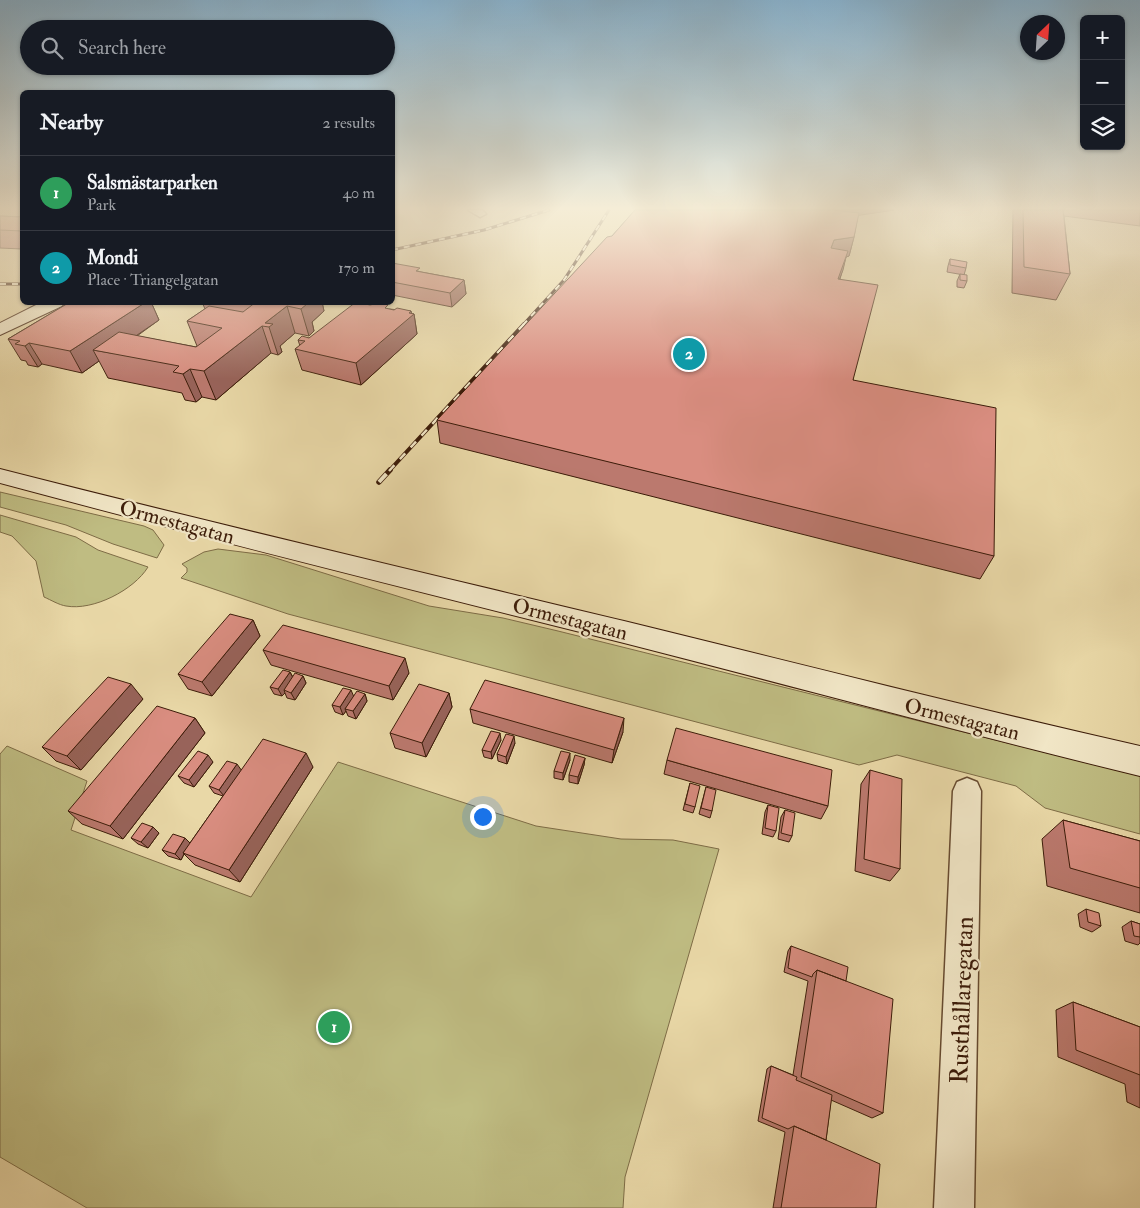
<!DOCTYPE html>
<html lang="en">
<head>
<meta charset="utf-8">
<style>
	body { margin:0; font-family:"IM FELL Double Pica",serif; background:#242831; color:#f1f3f6 }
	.controls { position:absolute; right:15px; top:15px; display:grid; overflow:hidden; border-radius:8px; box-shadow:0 1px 4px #0004 }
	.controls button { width:45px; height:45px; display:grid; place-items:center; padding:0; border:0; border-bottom:1px solid #363941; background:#171b24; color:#f1f3f6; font:25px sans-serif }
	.compass { position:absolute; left:1020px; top:15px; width:45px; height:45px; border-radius:50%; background:#171b24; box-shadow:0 1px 4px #0004; rotate:25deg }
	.you { position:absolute; left:482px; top:816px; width:18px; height:18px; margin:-12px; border:4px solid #fff; border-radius:50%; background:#1a73e8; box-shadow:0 0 0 8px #1a73e833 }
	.badge { display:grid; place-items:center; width:32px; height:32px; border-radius:50%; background:#0f766e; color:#fff; font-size:16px; font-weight:700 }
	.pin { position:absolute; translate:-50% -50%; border:2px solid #fff; box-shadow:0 1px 5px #0006 }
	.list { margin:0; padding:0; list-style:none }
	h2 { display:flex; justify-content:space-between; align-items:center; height:65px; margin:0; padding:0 20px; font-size:21px }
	h2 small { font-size:16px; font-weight:400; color:#9ea1a6 }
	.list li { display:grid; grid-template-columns:32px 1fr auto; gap:15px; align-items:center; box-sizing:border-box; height:75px; padding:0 20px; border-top:1px solid #363941 }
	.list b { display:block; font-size:19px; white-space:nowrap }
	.list p { margin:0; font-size:16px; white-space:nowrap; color:#9ea1a6 }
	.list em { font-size:16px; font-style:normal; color:#9ea1a6 }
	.icon { flex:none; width:28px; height:28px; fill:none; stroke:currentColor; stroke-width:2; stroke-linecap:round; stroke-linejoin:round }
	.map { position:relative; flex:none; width:1140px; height:1208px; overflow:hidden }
	.search { position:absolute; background:#171b24; box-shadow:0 1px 4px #0004; left:20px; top:20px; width:375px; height:55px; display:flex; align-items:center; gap:12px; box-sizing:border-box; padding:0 18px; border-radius:28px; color:#9ea1a6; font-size:19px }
	.panel { position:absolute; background:#171b24; box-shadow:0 1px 4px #0004; left:20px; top:90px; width:375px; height:215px; border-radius:8px }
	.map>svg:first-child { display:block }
	.green { fill:#bfbc82; stroke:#7e6c46 }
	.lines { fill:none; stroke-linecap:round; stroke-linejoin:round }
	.street-casing { stroke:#674b30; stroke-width:3 }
	.secondary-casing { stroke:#3c1c09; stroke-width:2 }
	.street { fill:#f1e6c6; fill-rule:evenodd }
	.secondary { fill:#f1e6c6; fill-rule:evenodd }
	.rail-far2-casing { stroke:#3c1c09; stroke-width:3 }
	.rail-far1-casing { stroke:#3c1c09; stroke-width:4 }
	.rail-casing { stroke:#3c1c09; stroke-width:5.5 }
	.rail-far2 { stroke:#f1e6c6; stroke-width:2; stroke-dasharray:6; stroke-linecap:butt }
	.rail-far1 { stroke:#f1e6c6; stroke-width:2.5; stroke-dasharray:8; stroke-linecap:butt }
	.rail { stroke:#f1e6c6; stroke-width:4; stroke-dasharray:11; stroke-linecap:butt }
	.wall { fill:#bb796e; stroke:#3c1c09 }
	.shaded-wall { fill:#98635a; stroke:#3c1c09 }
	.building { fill:#d98d80; stroke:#3c1c09 }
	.labels { text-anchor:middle; stroke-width:4.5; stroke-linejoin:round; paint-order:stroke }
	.street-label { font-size:21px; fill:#3c1c09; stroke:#f1e6c6 }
	.near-street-label { font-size:25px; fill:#3c1c09; stroke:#f1e6c6 }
</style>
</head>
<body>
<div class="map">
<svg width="1140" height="1208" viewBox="0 0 1140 1208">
	<rect width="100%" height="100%" fill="#e9d8a7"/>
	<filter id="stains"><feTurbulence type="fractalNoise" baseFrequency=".004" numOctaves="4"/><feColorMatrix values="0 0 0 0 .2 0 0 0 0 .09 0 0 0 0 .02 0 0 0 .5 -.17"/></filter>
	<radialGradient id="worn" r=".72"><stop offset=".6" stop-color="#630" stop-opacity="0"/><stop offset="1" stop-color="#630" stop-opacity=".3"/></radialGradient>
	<!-- green -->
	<path class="green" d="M0 492 144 526 153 530 164 545 157 558 113 544 66 525 0 507Z
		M0 515 76 537 98 550 148 567C134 590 93 611 66 606 59 605 51 600 44 597L36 561 12 536 0 532Z
		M218 549 266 555 429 606 503 618 558 631 1140 776V834L1045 808 1016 786 897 755 859 765 288 614 181 578 187 572V568L182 564 204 552Z
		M7 746 87 781 71 830 251 897 338 762 536 826 621 839 673 840 719 849 625 1177 623 1208H87L0 1157V754Z"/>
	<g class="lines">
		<!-- street casing -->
		<g class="street-casing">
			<path id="street" d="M468 210H482L486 214 480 217Z
				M967 778 977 782 981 791 974 1208H934L953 791 957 782Z"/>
		</g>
		<!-- secondary casing -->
		<g class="secondary-casing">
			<path id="secondary" d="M42 302H64L62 306 0 335V323Z
				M0 469C207 522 416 571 624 621 796 663 967 707 1140 746V776C967 734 796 687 624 643 416 591 208 539 0 483Z"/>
		</g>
		<!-- street -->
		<use href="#street" class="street"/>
		<!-- secondary -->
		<use href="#secondary" class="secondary"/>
		<!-- rail-far2 casing -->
		<g class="rail-far2-casing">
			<path id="rail-far2" d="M392 250 484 230 549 210
				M0 284H22
				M523 325 564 280 609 210"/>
		</g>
		<!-- rail-far1 casing -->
		<g class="rail-far1-casing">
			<path id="rail-far1" d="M389 471 524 324"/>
		</g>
		<!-- rail casing -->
		<g class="rail-casing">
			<path id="rail" d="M379 482 390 470"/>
		</g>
		<!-- rail-far2 -->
		<use href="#rail-far2" class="rail-far2"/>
		<!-- rail-far1 -->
		<use href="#rail-far1" class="rail-far1"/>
		<!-- rail -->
		<use href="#rail" class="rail"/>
	</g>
	<!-- wall -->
	<path class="wall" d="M635 210H894L858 215 854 237 849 256 846 257 840 279 853 380 994 556 980 579 440 443 437 420 612 236Z
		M1013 210H1140V226L1064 216 1070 274 1056 300 1012 293Z
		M0 216 22 217V249L0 248Z
		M950 259 966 268 964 275 947 272 948 266Z
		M392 263 421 272 464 280 466 294 452 307 392 295Z
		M960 274 967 281 964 288 957 287V281Z
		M70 302H151L159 320 137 336 196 347 197 346 187 321 205 309 202 302H322L324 311 312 322 314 331 309 336 295 333 280 346 282 352 278 355 271 353 216 400 202 397 196 402 185 400 182 393 108 378 99 361 82 373 42 364 38 367 28 365 26 361 21 360 8 339Z
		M389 309 411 311V313L414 314 417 334 361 385 302 370 295 349 300 346 298 340 309 338Z
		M253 620 260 636 212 696 188 689 178 674Z
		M263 650 409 673 393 700 271 665Z
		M290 672 293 677 303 676 306 683 295 700 287 698 285 693 282 696 274 694 270 687Z
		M449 693 452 707 426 757 395 748 390 733Z
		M365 694 367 701 356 719 348 716 346 711 343 715 335 712 332 705 354 696Z
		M143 699 81 770 56 761 42 747Z
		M470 709 623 732 612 763 473 723Z
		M195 718 205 733 123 839 82 824 68 811Z
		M501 740 492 759 484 757 482 750Z
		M515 743 507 764 498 761 497 754Z
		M585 758 584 765 578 784 569 782V775Z
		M570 760 563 780 554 778V771Z
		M667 760 828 806 821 819 664 774Z
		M213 762 194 787 184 783 178 776Z
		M313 767 240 882 195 865 184 854 181 860 168 856 162 850 190 843 223 796 214 793 209 786 241 770Z
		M870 770 900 869 890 881 855 871 861 784Z
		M690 783 695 807 693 813 683 810Z
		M706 787 712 811 710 818 699 814Z
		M768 805 776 831 773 837 762 834 765 812Z
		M785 810 792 836 789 842 778 839 781 817Z
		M1063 820 1140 841V913L1047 886 1042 839Z
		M153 827 159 833 148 848 138 844 131 838Z
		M1086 909 1101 926 1092 932 1080 927 1078 914Z
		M1131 921 1140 924V943L1138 945 1125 941 1122 927Z
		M791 946 846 981 883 1113 872 1118 831 1100 826 1140 876 1208H773L785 1132 758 1121 767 1069 771 1066 793 1075 808 981 784 972 788 951Z
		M1073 1002 1140 1027V1108L1127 1102 1125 1084 1058 1057 1056 1010Z"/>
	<!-- shaded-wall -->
	<path class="shaded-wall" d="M843 210H894L841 218Z
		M854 237 849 256 846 257 843 270 832 299 831 248 834 240Z
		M464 280 466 294 452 307 450 293Z
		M146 302H151L159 320 111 353 93 350 99 361 82 373 70 351Z
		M292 302H322L324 311 312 322 314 331 309 336 301 309Z
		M287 306 295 333 280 346 282 352 278 355 269 327 265 323Z
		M411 311 412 315 414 314 417 334 361 385 356 363Z
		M262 326 271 353 216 400 204 371Z
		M29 343 42 364 38 367 25 346Z
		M190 369 202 397 196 402 183 374Z
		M253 620 260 636 212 696 202 682Z
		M405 658 409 673 393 700 389 686Z
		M290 672 294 680 284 690 285 693 282 696 278 689Z
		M303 676 306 683 295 700 291 693Z
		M131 684 143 699 81 770 67 756Z
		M351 690 354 697 345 709 346 711 343 715 340 707Z
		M449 693 452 707 426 757 422 743Z
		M365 694 367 701 356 719 353 711Z
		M195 718 205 733 123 839 110 826Z
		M624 718 623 732 612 763 614 750Z
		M500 733 501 740 492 759 491 752Z
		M514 736 515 743 507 764 506 757Z
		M306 753 313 767 240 882 229 870Z
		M570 753V760L563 780V773Z
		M208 755 213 762 194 787 189 780Z
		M585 758 584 765 578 784V777Z
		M237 764 242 771 224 796 219 790Z
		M153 827 159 833 148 848 141 842Z
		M185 838 191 844 183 853 184 854 181 860 175 854Z"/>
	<!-- building -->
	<path class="building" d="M635 210H833L859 213 854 237 834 240 831 248 848 251 838 279 878 285 853 380 996 408 994 556 437 420 607 237 612 236Z
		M1023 210H1063L1070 274 1024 267Z
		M0 216 22 217V231L0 230Z
		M950 259 967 262 966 268 950 265Z
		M392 263 420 268 416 271 464 280 450 293 392 282Z
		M960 274 967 275V281L960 280Z
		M70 302H146L70 351 29 343 25 346 15 344 20 341 8 339Z
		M256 302H292L291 303 307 304 301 309 287 306 265 323 273 324 269 327 262 326 204 371 190 369 183 374 173 372 179 366 93 350 119 332 196 347 222 328 187 321 209 306 243 312Z
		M356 302 370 305 379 303 388 305 385 308 394 310 397 308 411 311 409 313 414 314 356 363 295 349 305 341 298 340 302 336 309 338Z
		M230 614 253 620 202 682 178 674Z
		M283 625 405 658 389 686 263 650Z
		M283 670 290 672 278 689 270 687Z
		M295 673 303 676 291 693 284 690Z
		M108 677 131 684 67 756 42 747Z
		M485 680 624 718 614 750 470 709Z
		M419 684 449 693 422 743 390 733Z
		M343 688 351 690 340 707 332 705Z
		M357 691 365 694 353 711 345 709Z
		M157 706 195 718 110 826 68 811Z
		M676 728 832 770 828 806 667 760Z
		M491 731 500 733 491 752 482 750Z
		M506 734 514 736 506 757 497 754Z
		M263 739 306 753 229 870 183 853Z
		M198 751 208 755 189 780 178 776Z
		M561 751 570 753 563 773 554 771Z
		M575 755 585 758 578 777 569 775Z
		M227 761 237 764 219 790 209 786Z
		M870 770 902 779 900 869 864 859Z
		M690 783 700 786 695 807 685 804Z
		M706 787 716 790 712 811 701 808Z
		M768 805 779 808 776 831 765 828Z
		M785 810 795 813 792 836 781 833Z
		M1063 820 1140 841V888L1070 868Z
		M142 823 153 827 141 842 131 838Z
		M173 834 185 838 175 854 162 850Z
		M1086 909 1099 913 1101 926 1088 922Z
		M1131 921 1140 924V937L1134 936Z
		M791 946 848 967 846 981 817 970 813 974 812 977 788 968Z
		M817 970 893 999 883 1113 801 1077Z
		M1073 1002 1140 1027V1075L1076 1050Z
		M771 1066 797 1077 796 1080 832 1095 826 1140 794 1126 788 1129 762 1118Z
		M794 1126 880 1164 876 1208H781Z"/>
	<!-- sky -->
	<linearGradient id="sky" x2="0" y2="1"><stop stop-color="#89b5d2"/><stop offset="0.55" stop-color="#f5edd7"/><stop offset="1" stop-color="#f5edd7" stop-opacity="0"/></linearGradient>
	<rect width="1140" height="379" fill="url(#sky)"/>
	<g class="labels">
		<!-- street labels -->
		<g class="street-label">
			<text transform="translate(177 522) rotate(15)" y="7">Ormestagatan</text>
			<text transform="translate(570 619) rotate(14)" y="7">Ormestagatan</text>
			<text transform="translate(962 719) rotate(14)" y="7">Ormestagatan</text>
		</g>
		<!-- near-street labels -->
		<g class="near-street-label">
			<text transform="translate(961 1000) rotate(-88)" y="9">Rusthållaregatan</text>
		</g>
	</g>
	<rect width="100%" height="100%" filter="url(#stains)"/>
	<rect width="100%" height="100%" fill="url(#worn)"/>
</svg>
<div class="controls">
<button>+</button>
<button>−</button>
<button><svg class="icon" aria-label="layers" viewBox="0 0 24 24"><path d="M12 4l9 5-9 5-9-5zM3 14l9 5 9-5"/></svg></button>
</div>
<svg class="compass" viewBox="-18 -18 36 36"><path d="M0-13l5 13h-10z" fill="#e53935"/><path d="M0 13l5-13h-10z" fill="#9ea1a6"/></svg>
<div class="you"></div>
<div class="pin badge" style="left:334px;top:1027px;background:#2e9e5b">1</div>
<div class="pin badge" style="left:689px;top:354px;background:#0f9aa8">2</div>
<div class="search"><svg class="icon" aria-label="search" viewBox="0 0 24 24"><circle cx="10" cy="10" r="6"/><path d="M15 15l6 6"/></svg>Search here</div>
<section class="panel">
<h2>Nearby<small>2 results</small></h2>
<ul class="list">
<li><span class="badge" style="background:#2e9e5b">1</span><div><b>Salsmästarparken</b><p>Park</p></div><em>40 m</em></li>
<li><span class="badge" style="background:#0f9aa8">2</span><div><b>Mondi</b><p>Place · Triangelgatan</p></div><em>170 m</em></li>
</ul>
</section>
</div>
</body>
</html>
